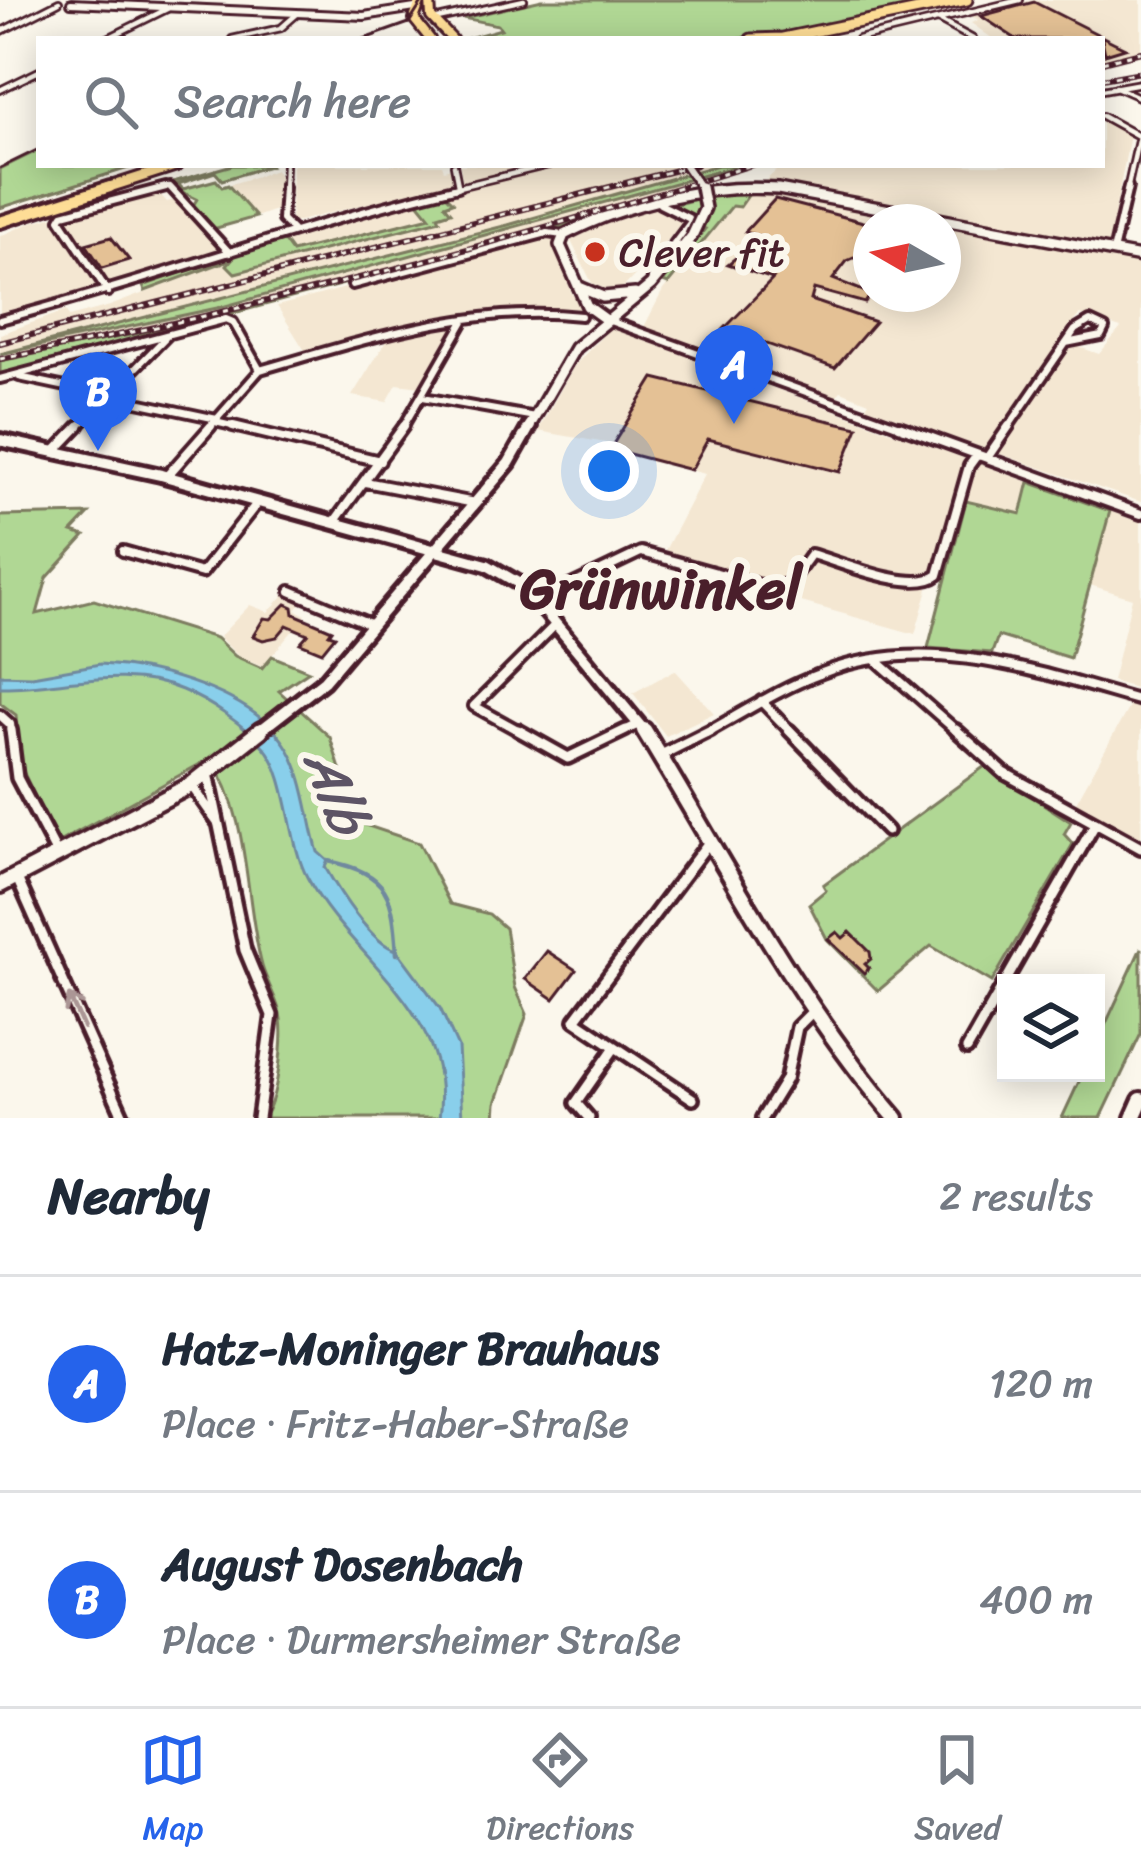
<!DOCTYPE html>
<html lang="en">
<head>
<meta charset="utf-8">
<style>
	body { margin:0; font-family:Sriracha,sans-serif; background:#f2f2f3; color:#1f2937 }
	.controls { position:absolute; right:36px; bottom:36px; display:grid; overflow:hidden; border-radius:0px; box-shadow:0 6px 30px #0003 }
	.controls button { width:108px; height:108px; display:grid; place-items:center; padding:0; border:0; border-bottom:3px solid #e0e1e3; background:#fff; color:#1f2937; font:60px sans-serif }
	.compass { position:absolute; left:853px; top:204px; width:108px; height:108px; border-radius:50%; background:#fff; box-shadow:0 6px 30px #0003; rotate:279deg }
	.you { position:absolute; left:609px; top:471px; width:42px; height:42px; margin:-30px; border:9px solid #fff; border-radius:50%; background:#1a73e8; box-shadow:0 0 0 18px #1a73e833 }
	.badge { display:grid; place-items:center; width:78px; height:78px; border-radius:50%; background:#2563eb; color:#fff; font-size:39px; font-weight:700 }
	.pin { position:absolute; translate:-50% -99px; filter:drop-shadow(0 3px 6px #0008) }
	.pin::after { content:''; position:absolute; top:63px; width:42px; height:36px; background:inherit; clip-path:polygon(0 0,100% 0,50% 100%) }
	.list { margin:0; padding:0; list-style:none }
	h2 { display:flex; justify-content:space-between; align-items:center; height:156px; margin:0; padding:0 48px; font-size:51px }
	h2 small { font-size:39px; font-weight:400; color:#747a83 }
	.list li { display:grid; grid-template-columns:78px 1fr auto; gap:36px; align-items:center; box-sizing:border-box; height:216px; padding:0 48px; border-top:3px solid #e0e1e3 }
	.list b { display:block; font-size:45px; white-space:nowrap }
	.list p { margin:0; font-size:39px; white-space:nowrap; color:#747a83 }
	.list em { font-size:39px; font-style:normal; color:#747a83 }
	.icon { flex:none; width:66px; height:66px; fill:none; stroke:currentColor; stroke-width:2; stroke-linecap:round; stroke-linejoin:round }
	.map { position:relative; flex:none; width:1141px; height:1118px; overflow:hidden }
	.search { position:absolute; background:#fff; box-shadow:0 6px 30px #0003; left:36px; right:36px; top:36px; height:132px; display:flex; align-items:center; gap:30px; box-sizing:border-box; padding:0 42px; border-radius:0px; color:#747a83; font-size:45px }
	.sheet { height:588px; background:#fff }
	nav { display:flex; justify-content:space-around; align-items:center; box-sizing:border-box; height:168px; border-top:3px solid #e0e1e3; background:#fff; font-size:33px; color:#747a83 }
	nav a { display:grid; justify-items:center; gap:6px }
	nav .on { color:#2563eb }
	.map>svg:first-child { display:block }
	.built { fill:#f4e7d2; fill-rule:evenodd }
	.green { fill:#b0d794; stroke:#7d7b60; stroke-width:3 }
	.water { fill:#89cfeb; stroke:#70899e; stroke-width:3 }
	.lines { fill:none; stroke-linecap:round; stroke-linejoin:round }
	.stream { stroke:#70899e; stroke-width:4.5 }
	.building { fill:#e4c195; stroke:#4a1f2b; stroke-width:3 }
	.minor-far3-casing { stroke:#4a1f2b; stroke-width:10 }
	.minor-far2-casing { stroke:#4a1f2b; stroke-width:14 }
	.minor-far1-casing { stroke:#4a1f2b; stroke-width:16 }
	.minor-casing { stroke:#4a1f2b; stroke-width:18 }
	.tertiary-far3-casing { stroke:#4a1f2b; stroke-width:12 }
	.tertiary-far2-casing { stroke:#4a1f2b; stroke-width:16 }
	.tertiary-far1-casing { stroke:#4a1f2b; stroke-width:20 }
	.tertiary-casing { stroke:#4a1f2b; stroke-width:22 }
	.secondary-casing { stroke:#4a1f2b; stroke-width:22 }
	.primary-casing { stroke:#4a1f2b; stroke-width:14 }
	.trunk-far1-casing { stroke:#4a1f2b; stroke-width:15 }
	.trunk-casing { stroke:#4a1f2b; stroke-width:18 }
	.minor-far3 { stroke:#fbf7ec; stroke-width:4.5 }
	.minor-far2 { stroke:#fbf7ec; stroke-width:6 }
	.minor-far1 { stroke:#fbf7ec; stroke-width:8 }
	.minor { stroke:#fbf7ec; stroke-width:9 }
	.tertiary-far3 { stroke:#fbf7ec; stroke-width:6 }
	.tertiary-far2 { stroke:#fbf7ec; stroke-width:9 }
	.tertiary-far1 { stroke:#fbf7ec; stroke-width:10 }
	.tertiary { stroke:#fbf7ec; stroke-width:14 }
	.secondary { stroke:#fbf7ec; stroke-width:14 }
	.primary { stroke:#fedd96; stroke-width:8 }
	.trunk-far1 { stroke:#fedd96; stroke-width:9 }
	.trunk { stroke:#fedd96; stroke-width:10 }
	.tram { stroke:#4a1f2b; stroke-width:3 }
	.rail-casing { stroke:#4a1f2b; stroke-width:6 }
	.rail { stroke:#fbf7ec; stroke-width:3; stroke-dasharray:6; stroke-linecap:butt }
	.tertiary-bridge-far1-casing { stroke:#4a1f2b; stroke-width:12; stroke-linecap:butt }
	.tertiary-bridge-casing { stroke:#4a1f2b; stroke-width:16; stroke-linecap:butt }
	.tertiary-bridge-far1 { stroke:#fbf7ec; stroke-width:6 }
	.tertiary-bridge { stroke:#fbf7ec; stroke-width:9 }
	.oneway { stroke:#ab9695 }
	.poi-dot { fill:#c8321e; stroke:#fbf7ec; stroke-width:4.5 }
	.labels { text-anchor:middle; stroke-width:12; stroke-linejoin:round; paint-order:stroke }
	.far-poi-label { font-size:39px; fill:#4a1f2b; stroke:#fbf7ec; text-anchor:start }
	.district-label { font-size:57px; font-weight:bold; fill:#4a1f2b; stroke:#fbf7ec }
	.near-water-label { font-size:57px; font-style:italic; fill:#5d5465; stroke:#fbf7ec }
</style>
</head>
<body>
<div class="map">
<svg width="1141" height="1118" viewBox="0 0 1141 1118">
	<rect width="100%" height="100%" fill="#fbf7ec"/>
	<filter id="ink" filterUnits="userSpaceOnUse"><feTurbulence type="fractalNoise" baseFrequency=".00833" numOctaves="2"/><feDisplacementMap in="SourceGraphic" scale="24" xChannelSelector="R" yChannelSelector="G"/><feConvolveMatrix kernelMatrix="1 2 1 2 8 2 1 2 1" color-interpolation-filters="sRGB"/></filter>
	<g filter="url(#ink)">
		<!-- built -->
		<path class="built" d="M1033 0H1141V55L1102 64V39H993L971 23 979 20 969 15Z
			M1102 119 1130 135 1109 242 1104 245 763 183 776 171 765 165H1102Z
			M292 165H442L444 170 451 168 455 181 291 223Z
			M460 165H754L600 215 200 321 0 361V334L66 311 69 317 110 306 233 259 235 261 228 264 235 273 293 258 281 237 463 185Z
			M276 170 282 184 281 208 256 217 228 185Z
			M754 189 935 222H871V294H943V224L1141 262V502L865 408 869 402 841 391 835 397 644 327 663 290 732 206H740ZM1080 315 1121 328 1099 354 1059 340Z
			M156 190 167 202 179 199 220 252 160 275 0 318V236L32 222Z
			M652 208 687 219 623 288 605 289 592 283 569 237Z
			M551 234 572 294 584 310 452 317 307 354 277 306Z
			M451 325 453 327 421 387 397 384 387 402 352 396 388 338Z
			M610 328 1029 482 1022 515 954 498 915 634 659 562 705 474 610 449 612 444 538 431 574 366Z
			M1110 511 1141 522V690L1112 681 1132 598 1090 585Z
			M286 593 303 601 296 610 306 615 263 666 238 656 219 637 250 605 268 612Z
			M675 670 714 713 666 736 633 693Z
			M1130 705 1141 708V842L1074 806Z"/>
		<!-- green -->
		<path class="green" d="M542 0H953L783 35 731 39H465L501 29 498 25 463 18Z
			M39 150V165H138L0 208V169Z
			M232 165H272L222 180 215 172 178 184 183 189 216 180 222 187 228 185 256 217 213 229 192 207 197 199 166 184Z
			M718 165H741L222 307 0 354 508 225Z
			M689 188 691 192 0 375V361L200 321Z
			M730 190 751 191 740 207 732 206 668 284 663 282 705 229 693 226 694 216 673 205Z
			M443 192 453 202 445 205 451 212 438 216 440 220 235 273 227 265 232 259 145 291 143 286 281 237 292 252 430 217 417 201 374 212Z
			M1029 482 1110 511 1070 658 998 636 992 653 928 648 966 501 1021 514Z
			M89 514 72 532 85 536 47 578 37 614 94 600 216 638 235 656 262 668 272 656 309 671 279 691 330 737 354 814 365 825 419 843 450 904 489 914 505 928 515 987 527 1014 496 1103 495 1118H263C277 1101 284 1044 281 1019 279 1001 267 984 262 966 244 898 251 819 211 758L57 843 20 765 16 715 0 703V516Z
			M985 766 1071 822 1064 834 1073 844 992 982 931 946 878 991 827 939 809 904 826 890 823 885Z
			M1141 948V1034L1101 1118H1062L1083 1073H1096V1045Z"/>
		<!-- water -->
		<path class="water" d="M100 664C158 667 250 692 285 744 305 773 308 819 318 852L328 861 325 867C338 890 372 945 397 950L440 1008 458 1047 462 1118H439C455 1011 351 960 307 877 288 842 289 775 264 747 244 725 209 701 182 690 123 665 60 688 0 687V675L32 676Z"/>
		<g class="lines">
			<!-- stream -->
			<path class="stream" d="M328 861C390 874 393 895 397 954"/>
		</g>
		<!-- building -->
		<path class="building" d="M1034 2 1113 42 1125 48 1105 54 1102 39H1016L981 16Z
			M775 199 871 224V261L856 257 847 261 833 279 871 294 865 303 814 289 811 300 875 322 835 368 724 329 773 279 728 264 762 237 745 232Z
			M111 237 129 260 102 268 86 244Z
			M654 378 826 420 858 427 840 472 708 439 691 470 610 449Z
			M286 604 293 607 294 614 332 630 329 634 335 636 322 652 300 643 308 634 287 625 277 637 263 640 253 636 264 618 271 619Z
			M837 932 843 938 850 932 870 952 871 959 865 964 869 968 864 973 828 939Z
			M547 951 576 970 554 999 525 979Z"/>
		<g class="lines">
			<!-- minor-far3 casing -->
			<g class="minor-far3-casing">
				<path id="minor-far3" d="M433 20 524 0
					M938 20 973 39
					M0 32 59 2
					M106 39 167 9
					M232 39 281 28 297 14
					M858 39 1020 0
					M1116 87 1141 98
					M0 90 39 71
					M1102 90 1141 83
					M1102 116 1140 137
					M454 165 458 185
					M154 190 169 186 173 190
					M284 190 285 165
					M446 190 549 165
					M1127 190 1139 136"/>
			</g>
			<!-- minor-far2 casing -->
			<g class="minor-far2-casing">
				<path id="minor-far2" d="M170 187 230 253
					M284 187 282 220 292 230
					M1113 252 1128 187
					M352 285 547 233 564 235
					M651 285 653 272 692 220 660 204
					M108 292 60 219 63 214 166 187
					M0 320C154 280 303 224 458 187
					M607 320 908 429
					M260 370C365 340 470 304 581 316
					M19 377 217 419
					M0 379 226 319 233 322 260 370
					M423 397 535 417
					M215 422 245 429
					M76 429 168 335
					M208 429 260 370
					M402 429 464 321
					M1007 429 1075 330 1090 321 1105 328 1101 336 1066 343"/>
			</g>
			<!-- minor-far1 casing -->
			<g class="minor-far1-casing">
				<path id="minor-far1" d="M233 426 380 461
					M899 426 1141 514
					M56 450 79 426
					M987 458 1009 426
					M166 477 211 426
					M365 482 475 503
					M335 521 404 426
					M123 551 202 573 258 502
					M291 591 372 625
					M540 600 641 552 771 588 790 583 811 554C840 562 914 594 938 575L969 466 977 455
					M875 659 959 733
					M761 701 792 733
					M0 715 10 724 11 733
					M523 733 474 706 556 624
					M620 733 639 724
					M706 733C744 712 781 688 822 673 927 632 1038 672 1141 701"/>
			</g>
			<!-- minor casing -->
			<g class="minor-casing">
				<path id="minor" d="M11 730 17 778 57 854
					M518 730 568 758 626 730
					M789 730 887 831
					M956 730 1004 773 1141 848
					M661 755 711 730
					M208 773 245 950 272 1015 258 1118
					M192 786 218 823
					M17 878 124 1118
					M967 1049 1095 824
					M693 1099 575 1020 709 842
					M589 1118 576 1103 615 1047
					M762 1118 786 1079 797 1027 813 1011"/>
			</g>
			<!-- tertiary-far3 casing -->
			<g class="tertiary-far3-casing">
				<path id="tertiary-far3" d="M71 3 364 16 415 8
					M725 190H783"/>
			</g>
			<!-- tertiary-far2 casing -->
			<g class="tertiary-far2-casing">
				<path id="tertiary-far2" d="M579 287 603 297 635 294
					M605 319 587 306 560 245 564 235C627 202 707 184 778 189L1141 257
					M528 429 575 348 651 285 692 236"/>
			</g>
			<!-- tertiary-far1 casing -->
			<g class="tertiary-far1-casing">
				<path id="tertiary-far1" d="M0 440 161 475 487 565 525 587 646 733
					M257 733 324 681 509 463 530 426"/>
			</g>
			<!-- tertiary casing -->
			<g class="tertiary-casing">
				<path id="tertiary" d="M644 730C724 861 796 1002 896 1118
					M0 885 191 785 261 730"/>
			</g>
			<!-- secondary casing -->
			<g class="secondary-casing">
				<path id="secondary" d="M1133 1118 1141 1100"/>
			</g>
			<!-- primary casing -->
			<g class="primary-casing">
				<path id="primary" d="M421 0 414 19 430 39
					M430 0 431 17 452 39"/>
			</g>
			<!-- trunk-far1 casing -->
			<g class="trunk-far1-casing">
				<path id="trunk-far1" d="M751 39 784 38
					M778 39 967 0
					M100 190 178 165"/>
			</g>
			<!-- trunk casing -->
			<g class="trunk-casing">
				<path id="trunk" d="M0 222 110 187"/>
			</g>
			<!-- minor-far3 -->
			<use href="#minor-far3" class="minor-far3"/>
			<!-- minor-far2 -->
			<use href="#minor-far2" class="minor-far2"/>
			<!-- minor-far1 -->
			<use href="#minor-far1" class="minor-far1"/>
			<!-- minor -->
			<use href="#minor" class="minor"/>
			<!-- tertiary-far3 -->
			<use href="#tertiary-far3" class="tertiary-far3"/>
			<!-- tertiary-far2 -->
			<use href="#tertiary-far2" class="tertiary-far2"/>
			<!-- tertiary-far1 -->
			<use href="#tertiary-far1" class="tertiary-far1"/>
			<!-- tertiary -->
			<use href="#tertiary" class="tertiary"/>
			<!-- secondary -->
			<use href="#secondary" class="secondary"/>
			<!-- primary -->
			<use href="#primary" class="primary"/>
			<!-- trunk-far1 -->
			<use href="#trunk-far1" class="trunk-far1"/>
			<!-- trunk -->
			<use href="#trunk" class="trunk"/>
			<!-- tram -->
			<path class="tram" d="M364 39 409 23 424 0
				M0 168 39 149"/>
			<!-- rail casing -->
			<g class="rail-casing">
				<path id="rail" d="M1102 62 1141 52
					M1102 79 1141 72
					M0 343 696 165
					M0 359C255 311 504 242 752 165"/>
			</g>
			<!-- rail -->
			<use href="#rail" class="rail"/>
			<!-- tertiary-bridge-far1 casing -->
			<g class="tertiary-bridge-far1-casing">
				<path id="tertiary-bridge-far1" d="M685 165 702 190"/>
			</g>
			<!-- tertiary-bridge casing -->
			<g class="tertiary-bridge-casing">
				<path id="tertiary-bridge" d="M692 236 705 208 701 187"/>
			</g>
			<!-- tertiary-bridge-far1 -->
			<use href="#tertiary-bridge-far1" class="tertiary-bridge-far1"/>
			<!-- tertiary-bridge -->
			<use href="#tertiary-bridge" class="tertiary-bridge"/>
		</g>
		<!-- one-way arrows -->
		<defs><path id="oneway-shaft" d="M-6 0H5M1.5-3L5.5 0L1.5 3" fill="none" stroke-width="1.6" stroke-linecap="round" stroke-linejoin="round" transform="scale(3)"/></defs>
		<use class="oneway" href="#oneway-shaft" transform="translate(76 1011) rotate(-114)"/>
	</g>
	<!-- markers -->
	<circle class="poi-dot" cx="595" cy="252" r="12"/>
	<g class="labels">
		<!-- far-poi labels -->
		<g class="far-poi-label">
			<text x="619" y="266">Clever fit</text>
		</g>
		<!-- district labels -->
		<g class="district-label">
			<text x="661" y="608">Grünwinkel</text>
		</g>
		<!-- near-water labels -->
		<g class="near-water-label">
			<text transform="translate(337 791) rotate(69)" y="20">Alb</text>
		</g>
	</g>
</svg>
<div class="controls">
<button><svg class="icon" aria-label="layers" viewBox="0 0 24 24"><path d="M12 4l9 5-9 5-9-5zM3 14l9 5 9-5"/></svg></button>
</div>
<svg class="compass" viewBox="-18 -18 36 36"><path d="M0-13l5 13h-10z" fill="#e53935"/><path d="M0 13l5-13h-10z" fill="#747a83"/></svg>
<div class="you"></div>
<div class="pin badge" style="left:734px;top:424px">A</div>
<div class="pin badge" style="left:98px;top:451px">B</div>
<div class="search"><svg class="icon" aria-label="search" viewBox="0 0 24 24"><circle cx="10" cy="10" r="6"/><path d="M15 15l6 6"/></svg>Search here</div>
</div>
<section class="sheet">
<h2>Nearby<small>2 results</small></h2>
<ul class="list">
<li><span class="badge">A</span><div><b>Hatz-Moninger Brauhaus</b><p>Place · Fritz-Haber-Straße</p></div><em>120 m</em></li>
<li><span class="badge">B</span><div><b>August Dosenbach</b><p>Place · Durmersheimer Straße</p></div><em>400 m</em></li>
</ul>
</section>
<nav>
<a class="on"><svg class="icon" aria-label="map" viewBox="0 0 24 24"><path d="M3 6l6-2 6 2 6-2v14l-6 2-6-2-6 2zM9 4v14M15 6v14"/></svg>Map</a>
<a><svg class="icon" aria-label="directions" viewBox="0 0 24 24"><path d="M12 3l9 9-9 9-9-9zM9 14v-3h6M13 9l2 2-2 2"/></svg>Directions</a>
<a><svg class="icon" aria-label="saved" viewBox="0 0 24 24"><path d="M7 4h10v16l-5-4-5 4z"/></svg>Saved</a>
</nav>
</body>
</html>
